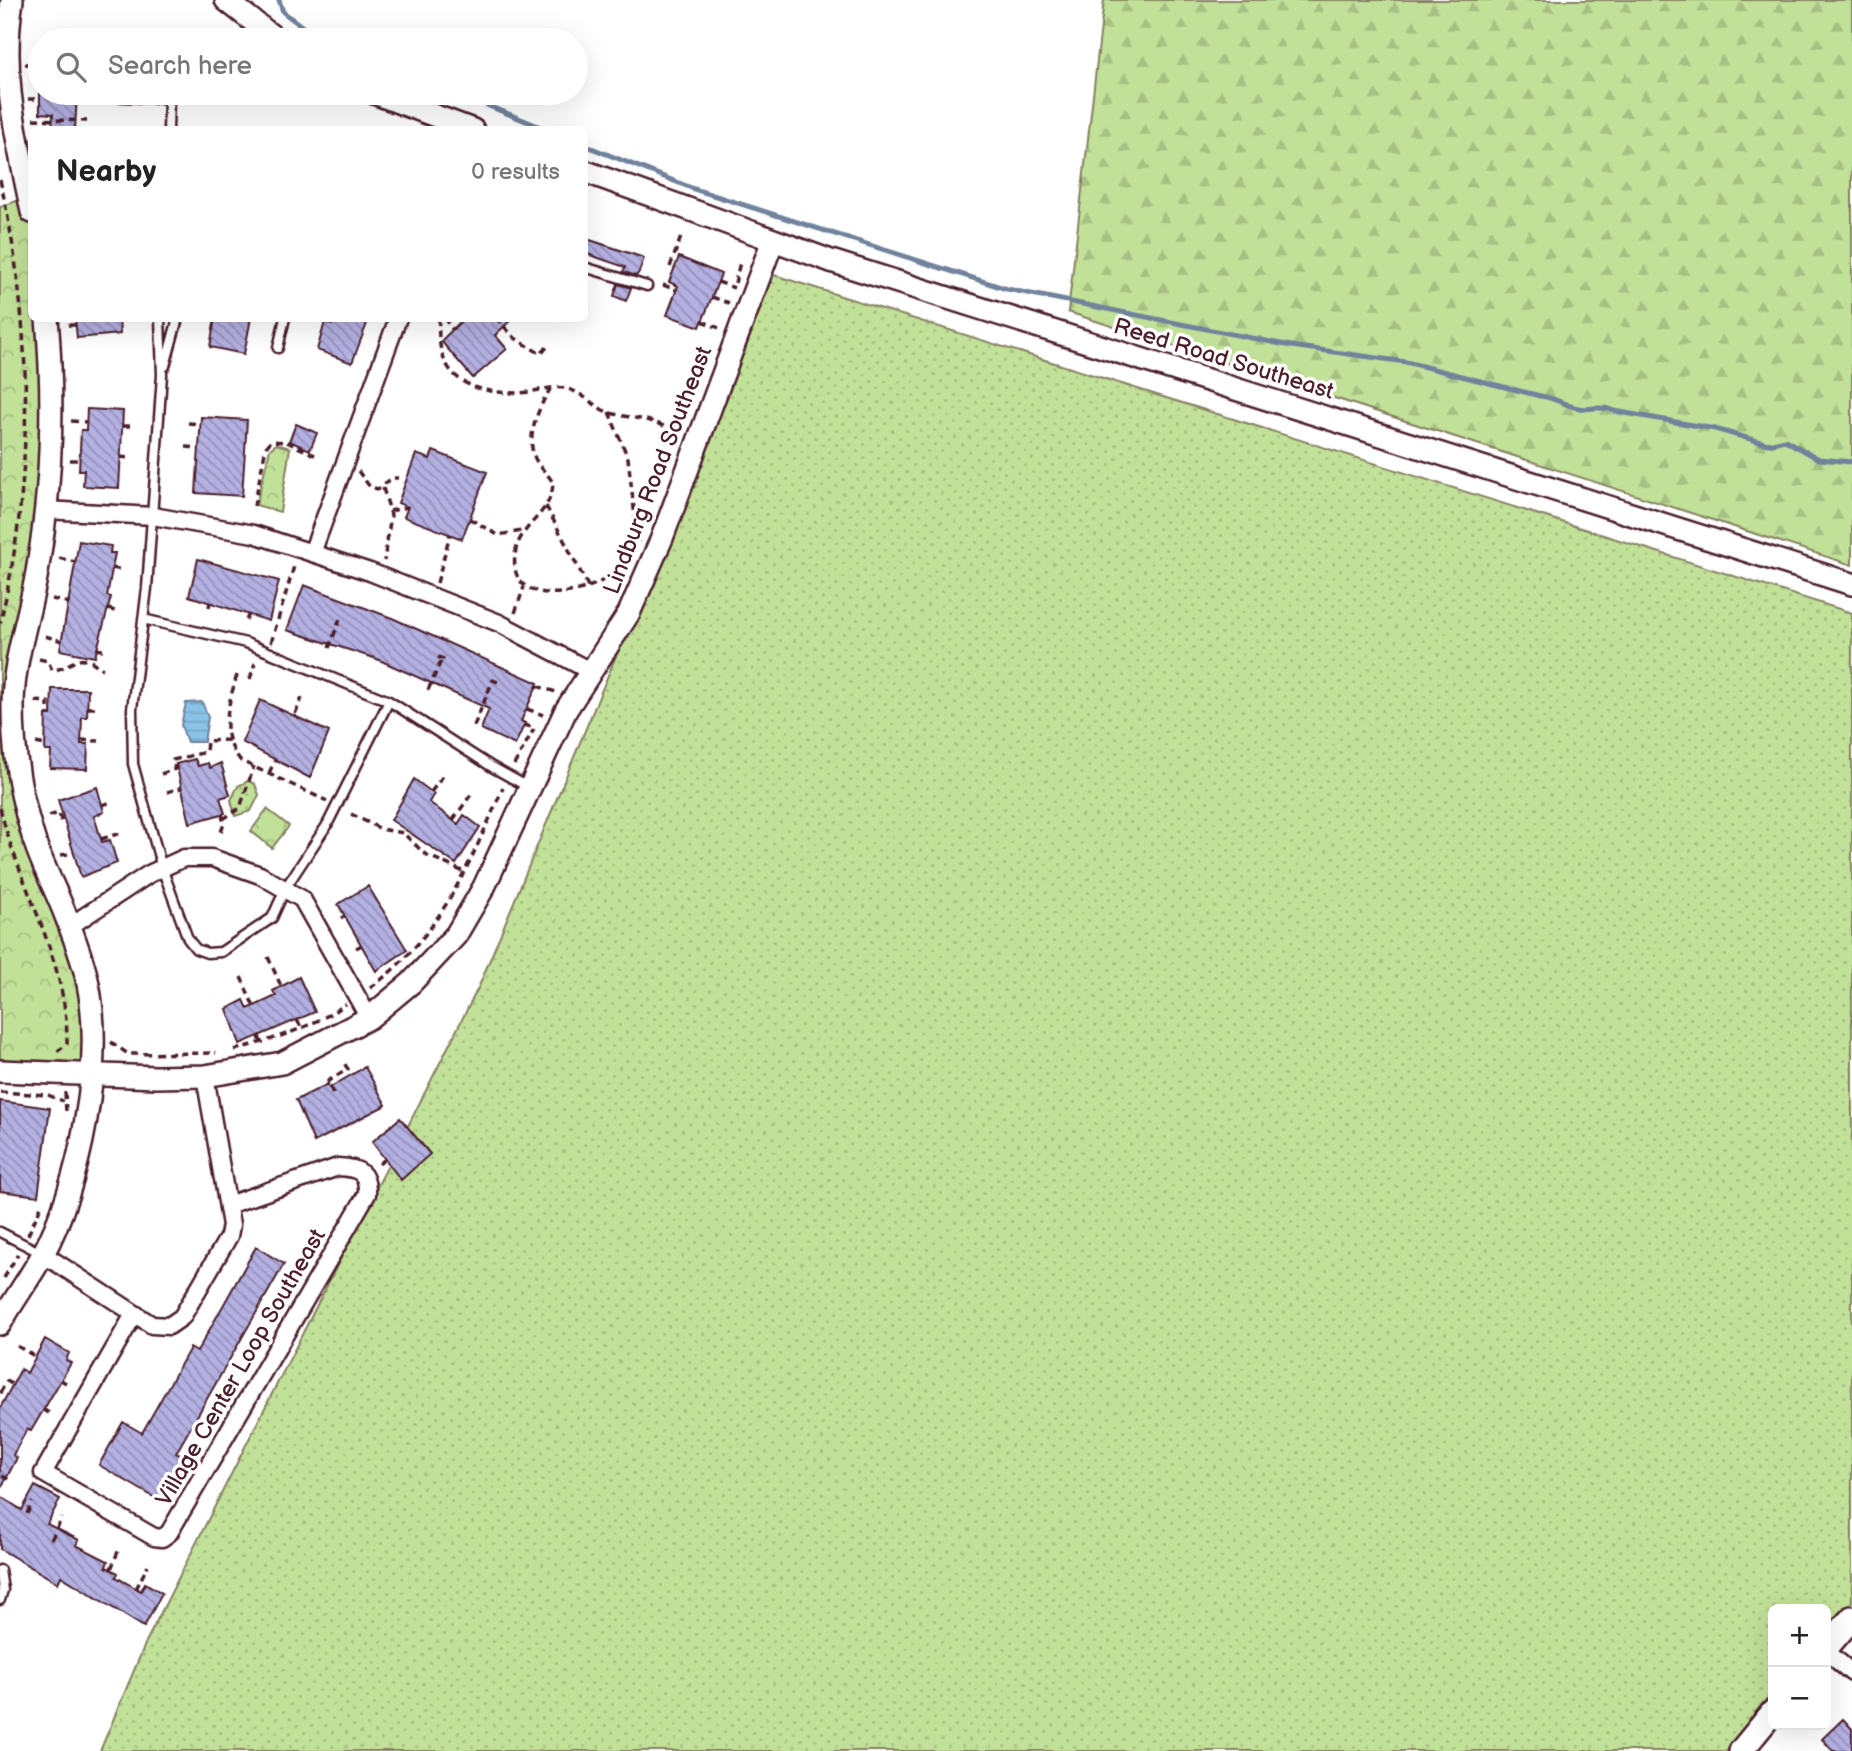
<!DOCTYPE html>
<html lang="en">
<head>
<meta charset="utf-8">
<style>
	body { margin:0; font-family:"Balsamiq Sans",sans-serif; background:#f2f2f2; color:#222 }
	.controls { position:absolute; right:21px; bottom:21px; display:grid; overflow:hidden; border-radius:10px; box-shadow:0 7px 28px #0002 }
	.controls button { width:63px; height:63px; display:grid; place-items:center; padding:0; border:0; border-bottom:2px solid #e0e0e0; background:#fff; color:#222; font:35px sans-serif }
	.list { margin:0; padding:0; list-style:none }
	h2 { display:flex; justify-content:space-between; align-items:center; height:91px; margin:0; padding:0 28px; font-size:30px }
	h2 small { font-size:23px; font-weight:400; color:#767676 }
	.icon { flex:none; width:38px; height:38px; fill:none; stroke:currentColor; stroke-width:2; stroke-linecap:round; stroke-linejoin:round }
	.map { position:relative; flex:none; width:1852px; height:1751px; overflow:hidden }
	.search { position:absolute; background:#fff; box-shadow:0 7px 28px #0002; left:28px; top:28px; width:560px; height:77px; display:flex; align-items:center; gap:18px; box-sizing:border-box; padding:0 24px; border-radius:38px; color:#767676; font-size:26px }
	.panel { position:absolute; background:#fff; box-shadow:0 7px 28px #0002; left:28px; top:126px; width:560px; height:196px; border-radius:10px }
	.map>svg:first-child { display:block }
	.grass { fill:url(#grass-dots); stroke:#868062; stroke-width:2 }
	.forest { fill:url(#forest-firs); stroke:#868062; stroke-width:2 }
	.park { fill:url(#park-crowns); stroke:#868062; stroke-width:2 }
	.water { fill:url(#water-rules); stroke:#70829c; stroke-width:2 }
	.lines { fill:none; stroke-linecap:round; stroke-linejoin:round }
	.stream { stroke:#70829c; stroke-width:5 }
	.building { fill:url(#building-back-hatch); stroke:#4a1f2b; stroke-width:2 }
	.service-casing { stroke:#4a1f2b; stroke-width:13 }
	.minor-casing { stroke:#4a1f2b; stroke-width:21 }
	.tertiary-casing { stroke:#4a1f2b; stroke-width:26 }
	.secondary-casing { stroke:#4a1f2b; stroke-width:28 }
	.path { stroke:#4a1f2b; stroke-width:3.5; stroke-dasharray:7 5; stroke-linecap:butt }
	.service { stroke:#fff; stroke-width:8 }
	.minor { stroke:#fff; stroke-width:16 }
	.tertiary { stroke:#fff; stroke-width:21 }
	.secondary { stroke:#fff; stroke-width:23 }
	.labels { text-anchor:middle; stroke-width:7; stroke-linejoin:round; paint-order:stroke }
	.street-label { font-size:23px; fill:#4a1f2b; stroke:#fff }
</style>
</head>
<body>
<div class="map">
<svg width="1852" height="1751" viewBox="0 0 1852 1751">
	<defs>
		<pattern id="grass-dots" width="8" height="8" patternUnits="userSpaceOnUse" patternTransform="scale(1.75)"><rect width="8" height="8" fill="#c1e098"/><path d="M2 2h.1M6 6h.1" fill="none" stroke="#a7c083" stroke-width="1.8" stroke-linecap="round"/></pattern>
		<pattern id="forest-firs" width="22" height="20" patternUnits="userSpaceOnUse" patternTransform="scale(1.75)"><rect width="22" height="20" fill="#c1e098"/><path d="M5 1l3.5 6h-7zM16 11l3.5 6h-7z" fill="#a7c083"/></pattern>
		<pattern id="park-crowns" width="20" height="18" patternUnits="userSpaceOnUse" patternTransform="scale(1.75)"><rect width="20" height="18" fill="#c1e098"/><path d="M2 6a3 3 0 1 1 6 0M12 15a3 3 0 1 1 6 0" fill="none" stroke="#a7c083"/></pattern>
		<pattern id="water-rules" width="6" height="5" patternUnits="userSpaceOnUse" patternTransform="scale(1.75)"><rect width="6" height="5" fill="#89c4e8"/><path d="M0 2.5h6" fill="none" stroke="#78a8c7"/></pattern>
		<pattern id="building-back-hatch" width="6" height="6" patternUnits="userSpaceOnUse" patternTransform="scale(1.75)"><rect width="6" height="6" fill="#b3b0e2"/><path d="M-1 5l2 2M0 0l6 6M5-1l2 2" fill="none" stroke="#948fb7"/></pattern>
	</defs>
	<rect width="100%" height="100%" fill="#fff"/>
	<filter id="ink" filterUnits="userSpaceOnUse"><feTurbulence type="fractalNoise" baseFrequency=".0143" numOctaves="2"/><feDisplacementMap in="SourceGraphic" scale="14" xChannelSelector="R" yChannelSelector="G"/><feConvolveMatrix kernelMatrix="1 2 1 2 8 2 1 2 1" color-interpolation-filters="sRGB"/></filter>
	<g filter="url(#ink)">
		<!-- grass -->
		<path class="grass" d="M774 275 1852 613V1615L1826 1648V1609H1773V1714L1744 1751H100L146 1642 479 986Z
			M248 781 255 784 259 795 251 811 235 816 231 800 238 786Z"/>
		<!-- forest -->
		<path class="forest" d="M1104 0H1852V565L1068 312Z"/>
		<!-- park -->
		<path class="park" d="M28 197 32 212V318L47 319 52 421 23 638 18 771 88 984 92 1076 0 1071V207Z
			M276 444 290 448 280 512 256 505 270 449Z
			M267 809 289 826 272 848 251 831Z"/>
		<!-- water -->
		<path class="water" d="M202 702 208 717 204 742H187L181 725 186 703Z"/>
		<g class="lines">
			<!-- stream -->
			<path class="stream" d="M279 0 283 12 320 40
				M457 93 548 130
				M584 145 694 189 1007 289 1291 346 1406 362 1540 396C1556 398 1560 403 1574 407 1587 412 1600 404 1614 411L1715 429 1768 444 1785 440 1819 459 1852 462"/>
		</g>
		<!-- building -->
		<path class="building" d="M40 93H77L75 130H52L53 114 40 113Z
			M584 238 644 258 639 272 636 276 623 272 625 267 584 253Z
			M679 257 721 274 700 327 667 315 678 286 669 282Z
			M618 284 631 288 626 301 614 296Z
			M75 318H119L120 334 77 338Z
			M215 318H251L244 354 210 347Z
			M334 318H369L352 363 317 350 325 322 332 325Z
			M464 318H513L495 335 507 349 473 378 441 341Z
			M87 409 123 411 119 488 83 486 84 470H79L81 430H86Z
			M201 417 247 420 242 496 196 493Z
			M296 424 317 433 310 450 289 441Z
			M433 451 487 472 462 539 404 517 408 507 398 503 416 454 430 459Z
			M79 541 111 546 110 553H115L107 596 111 597 95 657 60 650Z
			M198 559 279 581 269 621 189 596Z
			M304 585 392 618 538 683 521 721 525 723 515 745 481 729 489 709 377 659 287 630Z
			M52 689H88L87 717H82L81 744H88L87 769 50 768 51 751H45L46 715H51Z
			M260 700 329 732 310 778 242 742Z
			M195 759 198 766 208 763 210 768 221 763 230 795 220 798 225 813 190 823 176 764Z
			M414 779 434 794 429 802 458 824 464 815 480 827 456 864 391 820Z
			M97 787 104 812 94 816 102 842 110 840 117 863 81 877 58 800Z
			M368 886 407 950 376 971 338 904Z
			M299 977 315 1012 240 1044 227 1009 244 1000 248 1009 276 996 273 991Z
			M365 1067 386 1105 314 1142 296 1100 328 1084 329 1088Z
			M0 1101 50 1108 38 1196 0 1191Z
			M400 1118 430 1154 401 1180 372 1142Z
			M256 1247 284 1264 176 1453 187 1459 162 1502 99 1465 123 1422 142 1433 190 1348 197 1352Z
			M45 1339 69 1353 66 1360 71 1363 31 1431 27 1429 13 1455 17 1458 0 1490V1408L21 1369 27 1373Z
			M35 1486 60 1499 47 1524 79 1540 76 1545 108 1561 106 1567 118 1573 116 1577 141 1591 145 1583 162 1593 144 1627 61 1576 58 1583 0 1549V1496L22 1510Z
			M1843 1719 1852 1729V1751H1833L1822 1739Z"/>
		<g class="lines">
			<!-- service casing -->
			<g class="service-casing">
				<path id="service" d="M104 93V96L169 99 168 130
					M584 267 647 286
					M160 318 162 375 147 588 132 709 133 764 162 868 188 939 196 949 207 953 221 952 272 918 286 887 327 825 389 701
					M278 348 285 318
					M165 366 178 318
					M143 619 246 643 389 701 492 767 528 787
					M0 1232 41 1253
					M0 1570 3 1590 0 1600"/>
			</g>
			<!-- minor casing -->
			<g class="minor-casing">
				<path id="minor" d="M46 510 153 516 254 534 370 572 499 623 592 672
					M312 553 398 318
					M70 926 149 874 184 858H212L260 875 302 899 369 1018
					M43 1254 152 1325 169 1326 182 1317 229 1236 231 1225 205 1076
					M133 1316 43 1473 154 1537 162 1538 169 1533 367 1194C368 1172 359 1168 338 1167L228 1205
					M1826 1651 1852 1673"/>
			</g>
			<!-- tertiary casing -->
			<g class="tertiary-casing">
				<path id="tertiary" d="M12 0C0 78 17 137 32 212
					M226 0 277 40
					M374 93 473 130
					M584 171 831 261 1852 584
					M0 1071 156 1077 205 1076 282 1063 369 1018 411 983 456 935 484 887 566 710 629 613 662 538 773 240
					M0 1324C13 1301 29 1279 42 1256 80 1187 104 1062 88 984 84 963 75 940 67 919 57 891 41 864 33 836 20 795 13 749 13 706 13 658 31 613 38 566 52 484 54 401 47 318"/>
			</g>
			<!-- secondary casing -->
			<g class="secondary-casing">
				<path id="secondary" d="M1826 1648 1852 1618
					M1741 1751 1773 1712"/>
			</g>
			<!-- path -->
			<path class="path" d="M25 64H36
				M28 99H40
				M33 119 87 121
				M0 180C33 323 35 480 0 623
				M670 267 681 237
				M718 282 734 288
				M735 283 740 262
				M663 285 677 290
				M712 297 729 303
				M324 318 333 322
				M439 318C435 375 464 393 518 393 536 393 553 383 571 390 583 394 592 404 603 410 619 417 634 417 650 421 660 424 670 429 680 433
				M444 318 453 330
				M496 318 515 338 541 354 547 347
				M702 321 719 328
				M68 325H76
				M551 388C540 404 526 436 534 456 538 467 548 473 553 483 552 519 510 525 515 568 520 609 596 593 615 571 625 559 632 542 636 527
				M609 412 628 458 638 542
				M71 421 86 422
				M188 423 200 424
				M123 426H131
				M186 447 199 448
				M120 457 130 458
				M70 460H80
				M358 471 370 487 378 489 392 478H398
				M383 488 391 515 384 561
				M254 506 266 447 271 441 287 442 317 456
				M546 506 589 588
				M390 511 408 507
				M470 519 498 535 522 531
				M59 558 75 562
				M112 568 123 570
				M437 583 450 534
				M52 599 70 603
				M209 607 210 602
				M108 609 115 611
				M515 613 524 587
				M246 620 249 614
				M45 636 62 641
				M271 643 295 563
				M329 648 340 619
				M96 649 107 651
				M438 657 446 660
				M39 659 48 661 52 670C66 670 73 657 87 660 94 661 96 666 103 669
				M237 675C228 706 218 734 241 761L327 801
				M250 679 255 663
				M537 686 556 692
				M428 690 442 659
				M35 701 48 702V715
				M88 708H99
				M527 709 543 715
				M295 714 302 698
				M524 725 535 728
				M474 726 493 680 500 683
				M81 740 99 741
				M36 743 45 745
				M514 765 534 729
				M269 773 275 760
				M161 774 175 769 173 760 206 752 207 741 229 740
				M167 792 181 788
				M431 792 443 776
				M102 805 111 802
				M0 808C19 887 68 960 67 1044L54 1054
				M351 814 381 829 403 833 425 854 466 873
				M49 816 59 813 62 823H65
				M223 819 240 808 254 766
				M453 820 472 793
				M221 832 224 824 222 814
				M101 839 121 833
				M61 855 74 853
				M341 918 345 916
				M356 948 362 945
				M268 957 281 986
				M241 977 254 1007
				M370 988C439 939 470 863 503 788
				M297 1020 301 1027
				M259 1036 261 1043
				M111 1042 128 1054 216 1053
				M234 1050C272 1040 313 1027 346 1004
				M0 1092 48 1095 63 1101
				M65 1092 66 1112
				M333 1094 328 1081 348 1069 343 1062
				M379 1164 385 1159
				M28 1235 42 1204
				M4 1278 18 1254
				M17 1346 36 1357
				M61 1380 66 1383
				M0 1393 7 1381 13 1385
				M44 1410 49 1413
				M2 1476 10 1480
				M27 1514 32 1502
				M51 1540 62 1518
				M111 1569 119 1549
				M136 1589 148 1565"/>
			<!-- service -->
			<use href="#service" class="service"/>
			<!-- minor -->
			<use href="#minor" class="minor"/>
			<!-- tertiary -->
			<use href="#tertiary" class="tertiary"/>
			<!-- secondary -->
			<use href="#secondary" class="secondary"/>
		</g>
	</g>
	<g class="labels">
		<!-- street labels -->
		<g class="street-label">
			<text transform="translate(1224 358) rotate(17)" y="8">Reed Road Southeast</text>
			<text transform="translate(657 470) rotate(-69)" y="8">Lindburg Road Southeast</text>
			<text transform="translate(240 1367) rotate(-60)" y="8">Village Center Loop Southeast</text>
		</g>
	</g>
</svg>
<div class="controls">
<button>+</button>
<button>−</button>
</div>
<div class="search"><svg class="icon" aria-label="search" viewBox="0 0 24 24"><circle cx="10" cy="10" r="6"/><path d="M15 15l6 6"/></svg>Search here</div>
<section class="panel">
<h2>Nearby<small>0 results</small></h2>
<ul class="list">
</ul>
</section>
</div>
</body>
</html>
